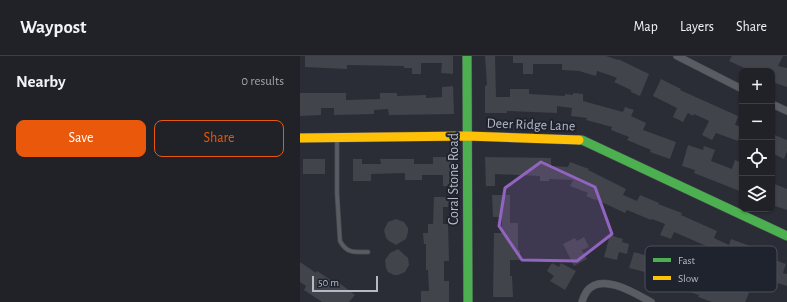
<!DOCTYPE html>
<html lang="en">
<head>
<meta charset="utf-8">
<style>
	body { margin:0; font-family:"Alegreya Sans",sans-serif; background:#2d2f34; color:#f1f3f6 }
	.controls { position:absolute; right:12px; top:12px; display:grid; overflow:hidden; border-radius:8px; box-shadow:0 1px 3px #0004 }
	.controls button { width:36px; height:36px; display:grid; place-items:center; padding:0; border:0; border-bottom:1px solid #3d3f45; background:#202228; color:#f1f3f6; font:20px sans-serif }
	.scale { position:absolute; left:12px; bottom:10px; width:66px; box-sizing:border-box; padding-left:4px; border:2px solid #b4b9c5; border-top:0; font-size:11px; line-height:14px; white-space:nowrap; color:#b4b9c5; -webkit-text-stroke:3px #1e232e; paint-order:stroke }
	.list { margin:0; padding:0; list-style:none }
	h2 { display:flex; justify-content:space-between; align-items:center; height:52px; margin:0; padding:0 16px; font-size:17px }
	h2 small { font-size:13px; font-weight:400; color:#a2a4a8 }
	.actions { display:flex; gap:8px; padding:12px 16px }
	.actions a { flex:1; padding:9px 0; border:1px solid #ea580c; border-radius:8px; text-align:center; font-size:14px; color:#ea580c }
	.actions .main { background:#ea580c; color:#fff }
	.icon { flex:none; width:22px; height:22px; fill:none; stroke:currentColor; stroke-width:2; stroke-linecap:round; stroke-linejoin:round }
	.map { position:relative; flex:none; width:487px; height:246px; overflow:hidden }
	header { display:flex; align-items:center; gap:24px; box-sizing:border-box; height:56px; padding:0 20px; background:#202228; border-bottom:1px solid #3d3f45 }
	header strong { font-size:19px }
	nav { display:flex; gap:22px; margin-inline-start:auto; font-size:14px }
	main { display:flex }
	aside { flex:1; background:#202228 }
	.map>svg:first-child { display:block }
	.building { fill:#41444a }
	.lines { fill:none; stroke-linecap:round; stroke-linejoin:round }
	.lane-casing { stroke:#474a4f; stroke-width:5 }
	.street-casing { stroke:#474a4f; stroke-width:8 }
	.fast-casing { stroke:#474a52; stroke-width:10 }
	.slow-casing { stroke:#474a52; stroke-width:10 }
	.lane { stroke:#5a5c63; stroke-width:3.5 }
	.street { stroke:#5a5c63; stroke-width:7 }
	.fast { stroke:#4caf50; stroke-width:9 }
	.slow { stroke:#ffc107; stroke-width:9 }
	.marked { fill:#9264c1; fill-opacity:0.2; stroke:#9264c1; stroke-width:3; stroke-linejoin:round }
	.labels { text-anchor:middle; stroke-width:4; stroke-linejoin:round; paint-order:stroke }
	.street-label { font-size:14px; fill:#b4b9c5; stroke:#1e232e }
	.key { fill:#1e232e; stroke:#4b505b; stroke-width:1 }
	.key-label { font-size:11px; fill:#b4b9c5 }
</style>
</head>
<body>
<header>
<strong>Waypost</strong>
<nav><a>Map</a><a>Layers</a><a>Share</a></nav>
</header>
<main>
<aside>
<h2>Nearby<small>0 results</small></h2>
<ul class="list">
</ul>
<div class="actions"><a class="main">Save</a><a>Share</a></div>
</aside>
<div class="map">
<svg width="487" height="246" viewBox="0 0 487 246">
	<rect width="100%" height="100%" fill="#2a2d35"/>
	<!-- building -->
	<path class="building" d="M5 0H153V18L141 17 142 7H121V18H112V12H104V10L47 9V13L5 11Z
		M185 0H195L196 41H210V33H229V38L265 40V38L273 39V37L283 38V45L323 56 325 51 334 54 331 60 346 67 343 74 376 86 370 103 350 96 351 94 327 84 329 81 311 74 312 71 286 64 287 62 271 60 272 52 257 50V57L207 55V57H185V30L187 29Z
		M213 0H306L318 4V3L349 18 340 40 331 36V34L314 26 317 22 309 19 297 15 296 20 279 15 262 14V8H233V18H223V7H213Z
		M432 0H483L478 10 487 12V31L472 26V15H451L429 5Z
		M361 23 381 33 380 34 438 60 435 69 442 71 438 85 416 77 412 84 402 79 409 65 394 58 393 60 388 57 383 66 373 61 377 52 353 40Z
		M153 30 154 58 89 59 88 53 74 54V58L34 59V52H21V59L0 60V37H46V44L80 43V37H97V40L126 39V42L142 41V31Z
		M472 78 487 84V95L484 103 472 97Z
		M388 89 403 94 404 90 415 94 411 105 432 113 435 104 442 107V136L394 117 395 114 382 110Z
		M133 101H154V130H143V119H122V124H105V117L71 118V125H53V103H62V108H81L80 103H114V108H133Z
		M185 101 251 102V110L268 111 270 106 289 113 288 114 326 133 323 139 337 145 340 139 359 147 358 148 382 157 381 159 417 175 414 182 429 189 431 183 450 190 449 192 472 203 486 208 483 217 487 218V230L468 224 469 222 443 209 440 217 428 213 432 203 425 200V198L374 176 371 183 360 179 365 168 352 163 351 164 327 154 325 157 295 143V144L286 140 288 137 270 130 273 124 249 123V125H240V120L195 118V130H186Z
		M3 103H25V118H3Z
		M472 127 487 133V154L472 149Z
		M192 139H210V167H218V194H220V204H210V220H212L213 241H193L194 177H202V161H193Z
		M134 141H149L148 151H143V168H148L149 205H144V225H149V246H121V235H129L128 214H126V188H124L123 177H128V168H133Z
		M96 163 104 166 108 172V176L106 183 96 189 89 185 86 182 84 174 88 166Z
		M310 179 323 183 322 186 329 188 327 198 319 196 317 204 304 201Z
		M284 181 289 191 282 194 287 203 274 210 263 188 275 182 277 185Z
		M98 193 108 202 109 209 105 216 98 219H94L88 216 86 212 85 204 90 197Z
		M334 196 361 204 364 196 382 203 380 208 401 214 399 220 430 231 432 229 449 237 445 246H412L398 241 399 239 376 232 379 223 364 216 361 224 352 220 353 218 329 212Z
		M0 206 16 217 17 215 37 228 38 226 55 239 49 246H22L4 234 6 230 0 226Z
		M252 207 259 211 261 207 276 215 265 234 250 225 254 220 247 215Z"/>
	<g class="lines">
		<!-- lane casing -->
		<g class="lane-casing">
			<path id="lane" d="M37 83V137L40 185C47 198 55 196 68 196"/>
		</g>
		<!-- street casing -->
		<g class="street-casing">
			<path id="street" d="M377 0 442 33
				M472 48 487 55
				M282 246C283 242 285 238 287 235 302 216 336 238 351 246"/>
		</g>
		<!-- fast casing -->
		<g class="fast-casing">
			<path id="fast" d="M167 0 168 246
				M279 84H282L487 180"/>
		</g>
		<!-- slow casing -->
		<g class="slow-casing">
			<path id="slow" d="M0 82 167 80 279 84"/>
		</g>
		<!-- lane -->
		<use href="#lane" class="lane"/>
		<!-- street -->
		<use href="#street" class="street"/>
		<!-- fast -->
		<use href="#fast" class="fast"/>
		<!-- slow -->
		<use href="#slow" class="slow"/>
	</g>
	<!-- marked area -->
	<path class="marked" d="M241 106 295 131 312 178 277 205 222 204 199 170 205 132Z"/>
	<g class="labels">
		<!-- street labels -->
		<g class="street-label">
			<text transform="translate(231 68) rotate(2)" y="5">Deer Ridge Lane</text>
			<text transform="translate(153 123) rotate(-90)" y="5">Coral Stone Road</text>
		</g>
	</g>
	<!-- legend -->
	<rect x="345" y="190" width="132" height="46" rx="6" class="key"/>
	<rect x="353" y="202" width="18" height="4" fill="#4caf50"/>
	<rect x="353" y="220" width="18" height="4" fill="#ffc107"/>
	<g class="key-label">
		<text x="378" y="208">Fast</text>
		<text x="378" y="226">Slow</text>
	</g>
</svg>
<div class="controls">
<button>+</button>
<button>−</button>
<button><svg class="icon" aria-label="locate" viewBox="0 0 24 24"><circle cx="12" cy="12" r="6"/><path d="M12 2v4M12 18v4M2 12h4M18 12h4"/></svg></button>
<button><svg class="icon" aria-label="layers" viewBox="0 0 24 24"><path d="M12 4l9 5-9 5-9-5zM3 14l9 5 9-5"/></svg></button>
</div>
<div class="scale">50 m</div>
</div>
</main>
</body>
</html>
